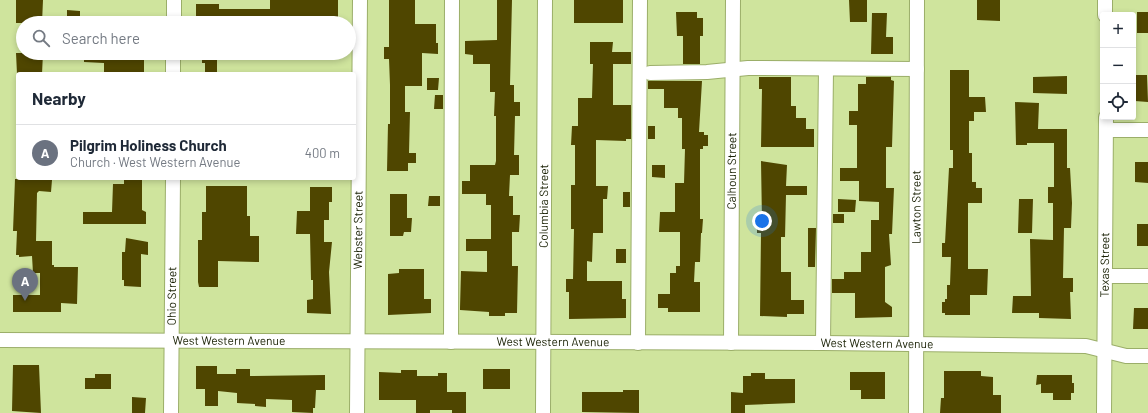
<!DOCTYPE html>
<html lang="en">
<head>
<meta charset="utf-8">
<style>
	body { margin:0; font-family:Barlow,sans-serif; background:#f6f6f7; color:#1f2937 }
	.controls { position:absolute; right:12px; top:12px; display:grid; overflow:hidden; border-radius:4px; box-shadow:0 2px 6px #0003 }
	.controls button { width:36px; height:36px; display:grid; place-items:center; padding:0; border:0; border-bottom:1px solid #e0e1e3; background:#fff; color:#1f2937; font:20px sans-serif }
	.you { position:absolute; left:762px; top:221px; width:14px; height:14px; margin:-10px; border:3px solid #fff; border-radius:50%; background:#1a73e8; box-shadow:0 0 0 6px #1a73e833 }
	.badge { display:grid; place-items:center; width:26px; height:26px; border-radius:50%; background:#7942b8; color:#fff; font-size:13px; font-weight:700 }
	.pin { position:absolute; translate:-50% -33px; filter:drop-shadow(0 1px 2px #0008) }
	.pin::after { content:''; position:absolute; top:21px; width:14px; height:12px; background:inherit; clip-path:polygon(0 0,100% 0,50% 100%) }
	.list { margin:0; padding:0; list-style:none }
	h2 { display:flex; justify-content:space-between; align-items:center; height:52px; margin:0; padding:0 16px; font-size:17px }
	h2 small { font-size:13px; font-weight:400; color:#747a83 }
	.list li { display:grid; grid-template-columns:26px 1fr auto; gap:12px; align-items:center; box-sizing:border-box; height:56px; padding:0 16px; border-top:1px solid #e0e1e3 }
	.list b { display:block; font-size:15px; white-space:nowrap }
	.list p { margin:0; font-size:13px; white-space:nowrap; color:#747a83 }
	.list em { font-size:13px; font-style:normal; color:#747a83 }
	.icon { flex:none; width:22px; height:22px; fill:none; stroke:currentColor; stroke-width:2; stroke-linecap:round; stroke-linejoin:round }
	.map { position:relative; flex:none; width:1148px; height:413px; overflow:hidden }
	.search { position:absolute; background:#fff; box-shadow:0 2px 6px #0003; left:16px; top:16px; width:340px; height:44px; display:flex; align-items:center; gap:10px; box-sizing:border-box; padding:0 14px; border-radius:22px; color:#747a83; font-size:15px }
	.panel { position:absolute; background:#fff; box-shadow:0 2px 6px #0003; left:16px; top:72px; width:340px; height:108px; border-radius:4px }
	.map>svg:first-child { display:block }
	.building { fill:#4f4600 }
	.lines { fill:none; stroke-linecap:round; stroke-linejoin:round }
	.minor-casing { stroke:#9bae69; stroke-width:16 }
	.minor { stroke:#fff; stroke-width:14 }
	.labels { text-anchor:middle; stroke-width:4; stroke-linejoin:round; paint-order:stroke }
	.street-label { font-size:12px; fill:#192004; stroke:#cfe49d }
</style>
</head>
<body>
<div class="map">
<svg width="1148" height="413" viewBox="0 0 1148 413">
	<rect width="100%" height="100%" fill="#cfe49d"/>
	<!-- building -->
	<path class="building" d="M16 0H43L42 23H16Z
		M270 0H338V23H305V21H297V16H278V23H196V4H219V9H270Z
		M389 0H415V24H436V43H438V54L422 53V86H405V112H410L409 153H416V163H408V171H387L388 124H390V85L389 59H384V47H389Z
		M497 0H512L510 85H514V102H520V116H515L514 155H519V175H510L509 196H513V215H520L519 232H512V266H518L517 313H505V316H489V312L460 310V308L461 271 487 272V251H466V239H491V205H486V194H462V181H470V165H495L496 161V116H494L495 92H490V64H473V55L465 54V41L497 40Z
		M574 0H623V23H574Z
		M849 0H867V22H850Z
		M977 0H1000V21L977 20Z
		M67 10 80 11V23H67Z
		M676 12H697V18H703V36H700V64H683V36H677Z
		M1137 12H1148V33H1137Z
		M872 13H887L886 37H893V54H871Z
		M590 42H613L612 52H631V64H613V105H631V139H626V141L596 140V186H608L607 199H603V233H593L592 262 587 261V281H622V299H626V318L569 319V292H566V279H573L574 229H571V185H575V145H571L572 126H578V98H592L593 64H590Z
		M16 53H43L42 74H17Z
		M84 53H144V74L104 73V63L84 62Z
		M202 53H217V74H205V63H202Z
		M950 70H969V97H985L986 112H974V121H969V153H972V182H976V188H982V203H968V269H988L987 295H970V315H945V313H942V302H945V299H947V285H950L951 257H942V243H945L949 168H953V150H950Z
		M1135 75H1147L1148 102 1135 101Z
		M1067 76V94L1033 93V77Z
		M759 77H791V106H796V118H806V129H814V147H761L762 89H759Z
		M866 77H891V80L894 81 892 147H886V188H894L892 234H889L891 265 885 267V302L892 307V317L855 318V293H832V279H844V272H861V252H871V220H879V202L859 201V181H840V168H857V125H849V111H858V84H866Z
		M427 78H439L438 90H427Z
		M648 81H702L699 132H704V135H708V146H703V149H700V219H703L702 233H701L700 262H695L694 282H700V312H668V308H658V294H670V273H676V266H680V232H659L660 212H675V183H684L685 149H682V118H678V108H664V89H648Z
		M435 95H443V109H434Z
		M1015 102 1039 103 1038 129H1067V168H1070L1072 203 1071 228H1064L1063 278H1073V292H1070L1071 319 1039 318V313H1012L1013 296H1031L1030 239 1053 240V203H1048V187H1054V143H1027V145H1016Z
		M648 126H655V139H648Z
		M761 161 787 165 786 186H807V195H786L785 237H781V272H791V300H804V314H787V317L760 316 761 233H757V222H762Z
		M1135 162H1148V183L1135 182Z
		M652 165H665V178L652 177Z
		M124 178H142V210L146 212V224H83V212H112L113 184H124Z
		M15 179 52 180 51 192 39 191 37 193 36 241H52V265H54V267H78L77 304 61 303V312H13V295H40V273H33L32 256 19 257V255H16L17 231H13Z
		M206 186H247V216H250V236H259V262L218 261V287H199L198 282V240H202V212H206Z
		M310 187H332V202H329V220H324V242H332L329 272 331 314 307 313V300L313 299V280H311L310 234H296L297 211H310Z
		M623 192H630V207H623Z
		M390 194H407V218H412L411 232H404L403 236H390Z
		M429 196H440V206H428Z
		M838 199 856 200 855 212H838Z
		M1019 199H1033L1032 233H1018Z
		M833 214H844V223H833Z
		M1137 224H1148V246H1137Z
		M808 228H816L815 267H808Z
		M126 238 148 242V255L141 254V287L124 286V280H122V252H125Z
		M616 249H626V263H616Z
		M399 269H424V299H431V313L388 315V274L399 273Z
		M1134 308H1148V329H1133Z
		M13 365H39L41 413 12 411Z
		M196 366H217V374H236V369H250V376L325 375V390H316L315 408H313V413L292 412V400L266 399V407L255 406V404L237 403V393L218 391V406H205V389H196Z
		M483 369H510V389H483Z
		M401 370H417V376H438V373H447V392H466V413H452V410H430V413H416V400H379V372L401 373Z
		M944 371H981V376L993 377V395H1001V413H940L941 398H944Z
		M850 372H885V399H861V390H850Z
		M751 373H765V379H795V403L745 405V413H731V392L743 393V376H751Z
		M95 374H111V389H85V378H95Z
		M1037 375H1072V383H1074V393H1071V400H1053V393H1041V384L1036 385Z
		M623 390H639V413L582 412V392H623Z
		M132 397 146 398 145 413H132Z"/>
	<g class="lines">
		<!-- minor casing -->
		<g class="minor-casing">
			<g id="minor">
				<path d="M1105 0V15"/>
				<path d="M174 23V0"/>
				<path d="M650 73 707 72 748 68 917 69"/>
				<path d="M173 74V53"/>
				<path d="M1106 130H1148"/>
				<path d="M1106 276H1148"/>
				<path id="s1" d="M0 340 823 343 1086 346 1126 356H1148"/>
				<path d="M451 342 452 0"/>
				<path d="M638 343 640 0"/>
				<path id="s2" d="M731 343 733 0"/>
				<path d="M823 343 826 69"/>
				<path id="s3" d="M171 413 173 178"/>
				<path id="s4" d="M357 413 360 0"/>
				<path id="s5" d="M543 413 545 0"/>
				<path id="s6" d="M916 413 917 0"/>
				<path id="s7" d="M1104 413 1106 117"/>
			</g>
		</g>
		<!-- minor -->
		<use href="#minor" class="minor"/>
	</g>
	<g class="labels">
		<!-- street labels -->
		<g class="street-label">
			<text dy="4" stroke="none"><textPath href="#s2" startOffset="172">Calhoun Street</textPath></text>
			<text dy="4" stroke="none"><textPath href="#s5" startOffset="207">Columbia Street</textPath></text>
			<text dy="4" stroke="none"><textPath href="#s6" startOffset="206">Lawton Street</textPath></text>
			<text dy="4" stroke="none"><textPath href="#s4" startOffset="183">Webster Street</textPath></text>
			<text dy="4" stroke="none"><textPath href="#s7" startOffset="148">Texas Street</textPath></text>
			<text dy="4" stroke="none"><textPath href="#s3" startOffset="117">Ohio Street</textPath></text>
			<text dy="4" stroke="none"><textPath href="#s1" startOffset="229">West Western Avenue</textPath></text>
			<text dy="4" stroke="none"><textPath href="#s1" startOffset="553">West Western Avenue</textPath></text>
			<text dy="4" stroke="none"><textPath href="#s1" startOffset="877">West Western Avenue</textPath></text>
		</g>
	</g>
</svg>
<div class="controls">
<button>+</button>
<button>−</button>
<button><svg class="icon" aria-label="locate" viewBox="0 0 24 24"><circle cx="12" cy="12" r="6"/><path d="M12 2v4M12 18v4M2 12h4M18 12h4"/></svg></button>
</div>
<div class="you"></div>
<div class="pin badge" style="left:25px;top:301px;background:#6b7280">A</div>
<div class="search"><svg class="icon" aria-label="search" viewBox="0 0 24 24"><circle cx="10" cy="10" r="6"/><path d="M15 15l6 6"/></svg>Search here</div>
<section class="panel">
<h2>Nearby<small></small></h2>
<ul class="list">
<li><span class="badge" style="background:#6b7280">A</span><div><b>Pilgrim Holiness Church</b><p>Church · West Western Avenue</p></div><em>400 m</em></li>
</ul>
</section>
</div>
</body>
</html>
